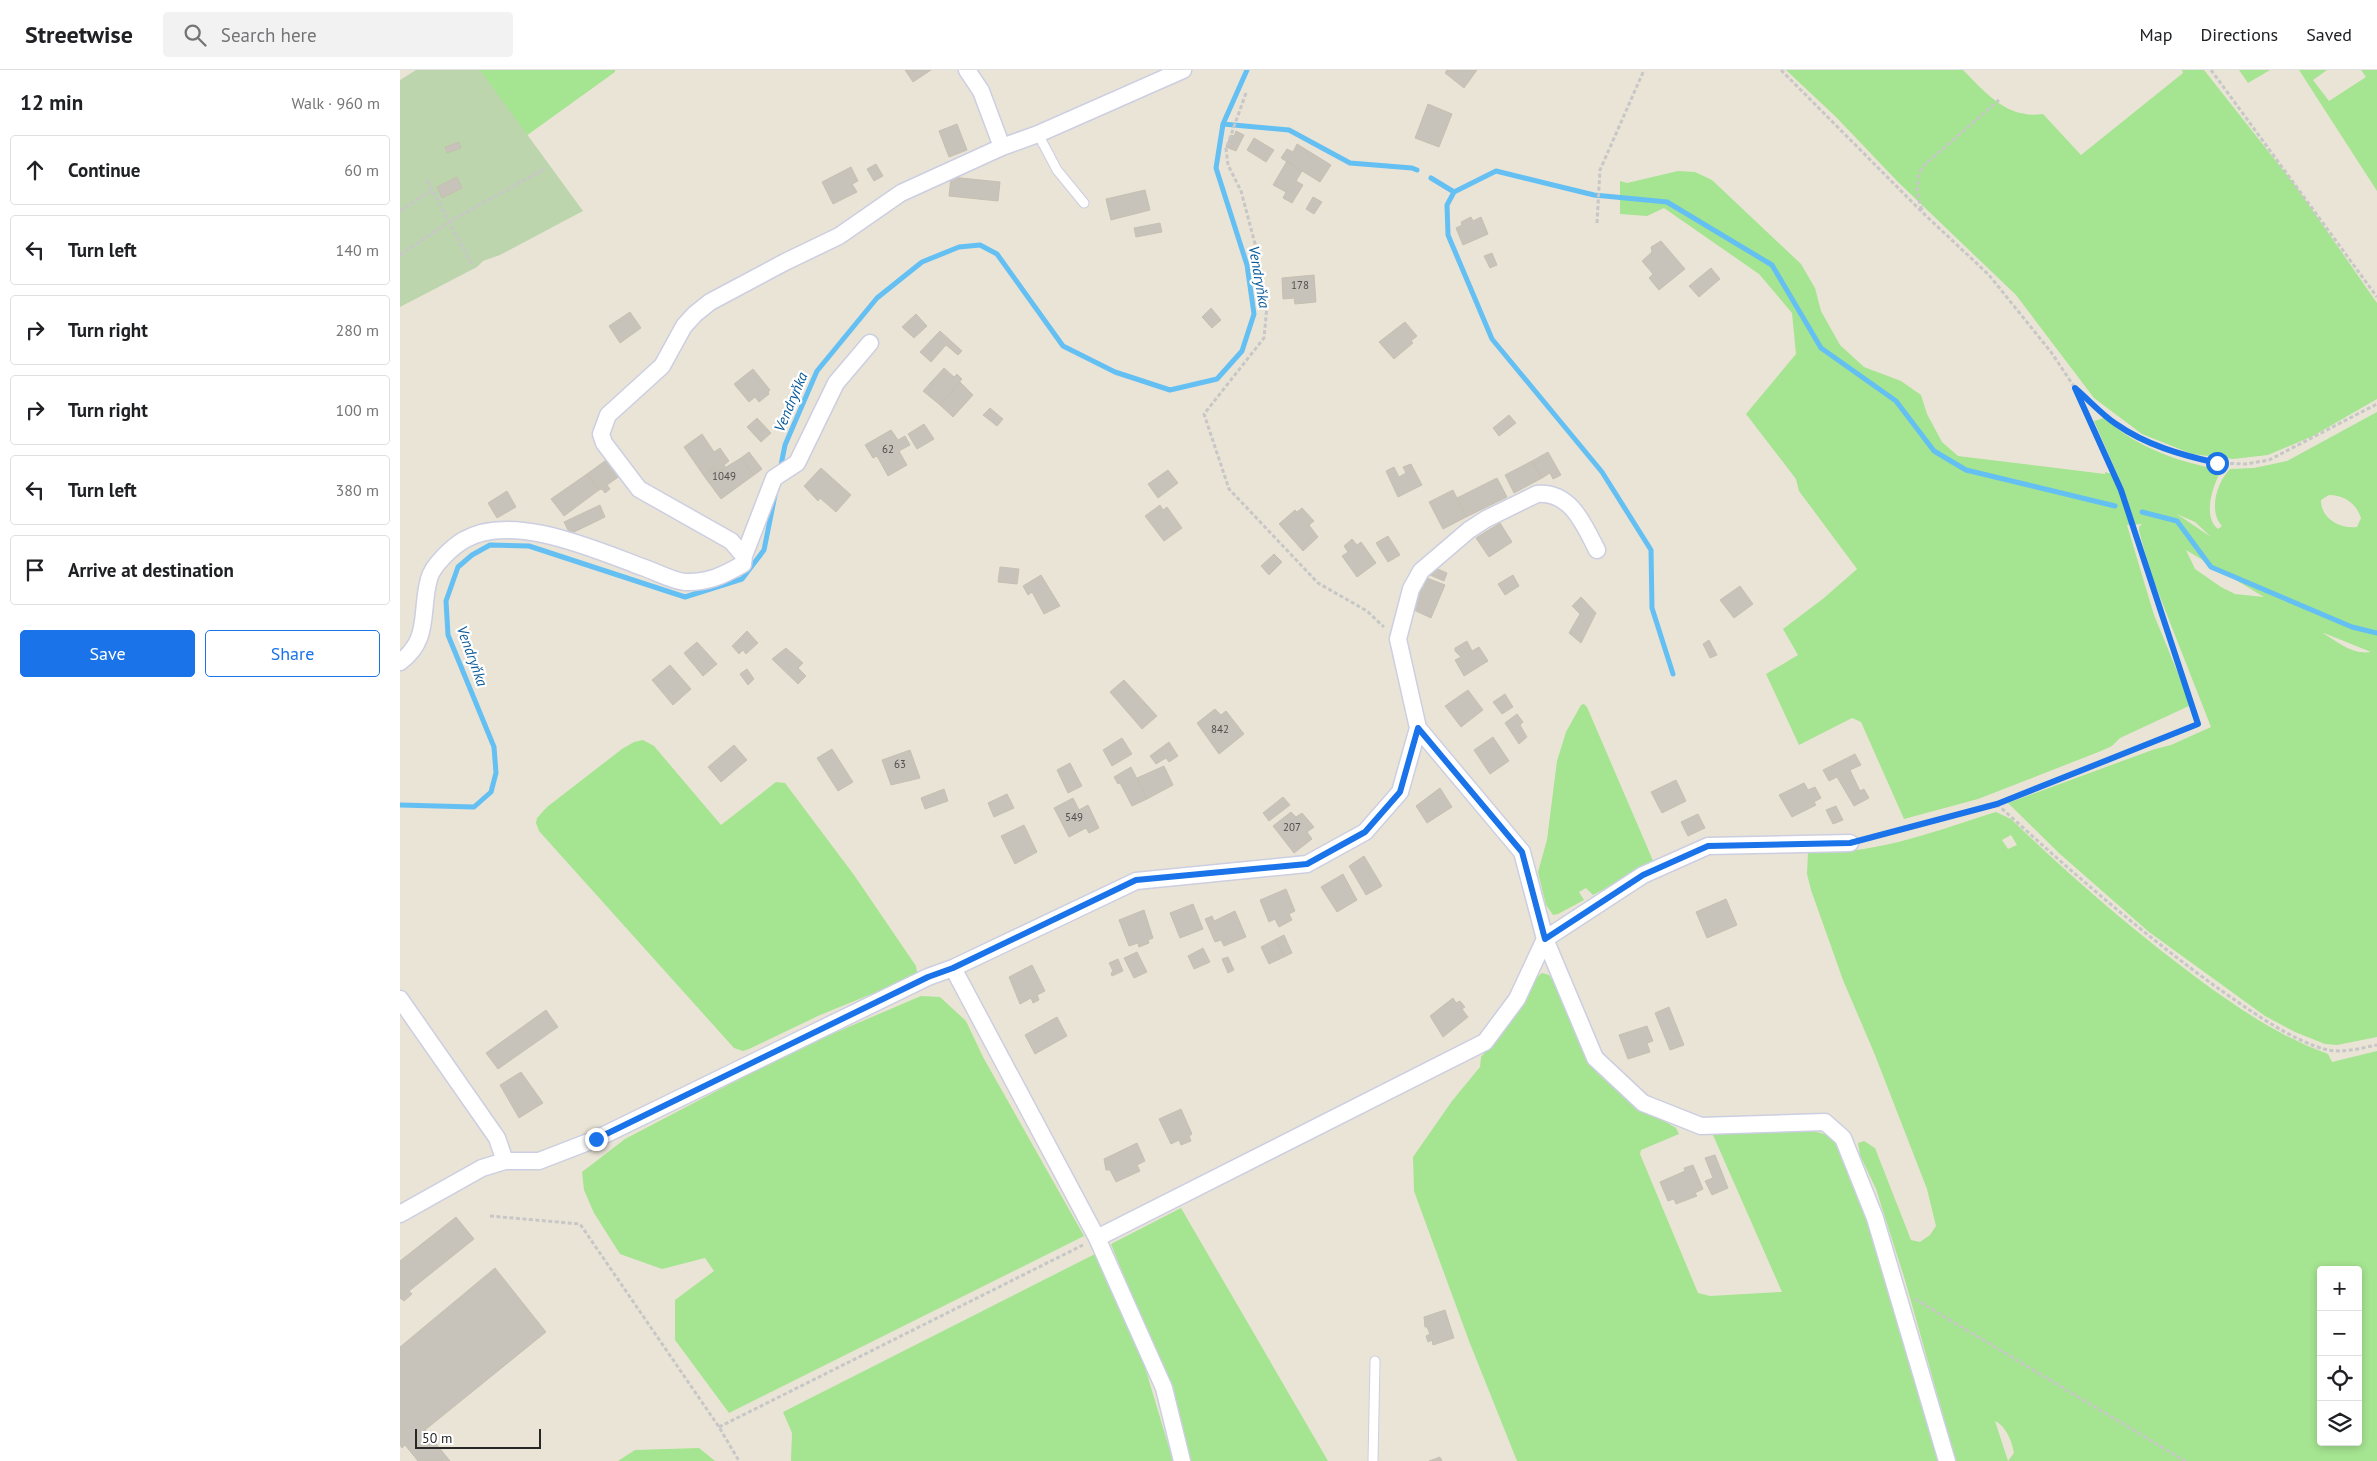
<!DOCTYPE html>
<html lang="en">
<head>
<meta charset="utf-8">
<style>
	body { margin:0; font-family:"PT Sans",sans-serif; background:#f2f2f2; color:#202124 }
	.controls { position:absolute; right:15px; bottom:15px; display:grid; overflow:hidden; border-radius:5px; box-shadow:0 2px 8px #0003 }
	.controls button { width:45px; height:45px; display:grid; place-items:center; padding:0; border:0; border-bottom:1px solid #e0e0e0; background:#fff; color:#202124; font:25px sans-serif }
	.scale { position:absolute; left:15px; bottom:12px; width:126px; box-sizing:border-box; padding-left:5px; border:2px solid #272727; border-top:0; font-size:14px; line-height:18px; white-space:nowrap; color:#272727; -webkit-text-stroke:4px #fff; paint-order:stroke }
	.stop { position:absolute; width:15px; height:15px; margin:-11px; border:4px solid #1a73e8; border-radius:50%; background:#fff }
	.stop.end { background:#1a73e8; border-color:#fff; box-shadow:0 1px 5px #0008 }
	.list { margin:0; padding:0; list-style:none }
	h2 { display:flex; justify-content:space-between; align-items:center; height:65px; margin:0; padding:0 20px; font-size:21px }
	h2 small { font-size:16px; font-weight:400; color:#757577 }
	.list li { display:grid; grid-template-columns:32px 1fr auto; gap:15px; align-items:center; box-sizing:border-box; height:70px; margin:0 10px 10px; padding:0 10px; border:1px solid #e0e0e0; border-radius:5px }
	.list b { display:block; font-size:19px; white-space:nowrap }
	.list em { font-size:16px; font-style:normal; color:#757577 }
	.actions { display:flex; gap:10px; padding:15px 20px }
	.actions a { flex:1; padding:11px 0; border:1px solid #1a73e8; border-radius:5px; text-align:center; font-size:18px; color:#1a73e8 }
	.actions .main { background:#1a73e8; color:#fff }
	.icon { flex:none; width:28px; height:28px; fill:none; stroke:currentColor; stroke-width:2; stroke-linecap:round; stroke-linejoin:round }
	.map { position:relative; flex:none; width:1977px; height:1391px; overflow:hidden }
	header { display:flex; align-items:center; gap:30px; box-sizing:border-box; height:70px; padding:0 25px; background:#fff; border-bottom:1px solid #e0e0e0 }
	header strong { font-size:24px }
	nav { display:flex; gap:28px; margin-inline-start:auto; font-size:18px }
	.search { width:350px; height:45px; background:#f2f2f2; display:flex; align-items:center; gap:12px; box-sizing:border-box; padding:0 18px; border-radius:5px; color:#757577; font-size:19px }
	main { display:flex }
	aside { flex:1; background:#fff }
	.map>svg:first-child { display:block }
	.green { fill:#a5e490; fill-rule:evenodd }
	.cemetery { fill:#bdd5ad }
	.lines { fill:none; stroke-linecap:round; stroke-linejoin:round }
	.stream { stroke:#64bff3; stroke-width:5 }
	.building { fill:#c8c3ba; stroke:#c5c0b1 }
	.service-casing { stroke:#cccee1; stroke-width:11 }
	.minor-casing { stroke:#cccee1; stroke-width:19 }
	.path { stroke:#c7c7c7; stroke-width:3; stroke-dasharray:4 2.5; stroke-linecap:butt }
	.service { stroke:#fff; stroke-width:9 }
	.minor { stroke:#fff; stroke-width:16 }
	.route { stroke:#1a73e8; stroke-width:6 }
	.labels { text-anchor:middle; stroke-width:4.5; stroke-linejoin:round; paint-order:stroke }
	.number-label { font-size:11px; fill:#4f4e4c }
	.water-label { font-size:15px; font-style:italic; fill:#085999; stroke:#fff }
</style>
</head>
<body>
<header>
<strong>Streetwise</strong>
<div class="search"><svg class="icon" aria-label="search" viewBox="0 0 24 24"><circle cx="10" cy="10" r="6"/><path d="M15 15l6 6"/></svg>Search here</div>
<nav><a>Map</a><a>Directions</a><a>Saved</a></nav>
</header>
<main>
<aside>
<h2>12 min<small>Walk · 960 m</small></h2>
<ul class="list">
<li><svg class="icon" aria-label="ahead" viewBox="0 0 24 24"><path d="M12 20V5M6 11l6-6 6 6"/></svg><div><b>Continue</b></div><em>60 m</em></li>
<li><svg class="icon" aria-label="left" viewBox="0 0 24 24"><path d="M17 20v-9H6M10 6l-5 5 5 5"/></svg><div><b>Turn left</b></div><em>140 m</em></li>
<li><svg class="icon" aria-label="right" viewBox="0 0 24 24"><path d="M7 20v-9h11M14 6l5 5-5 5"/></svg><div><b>Turn right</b></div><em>280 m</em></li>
<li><svg class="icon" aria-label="right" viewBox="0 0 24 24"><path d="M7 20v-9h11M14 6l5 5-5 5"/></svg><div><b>Turn right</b></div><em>100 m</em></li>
<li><svg class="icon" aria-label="left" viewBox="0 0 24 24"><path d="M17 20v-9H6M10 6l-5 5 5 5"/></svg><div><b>Turn left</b></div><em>380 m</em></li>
<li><svg class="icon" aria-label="arrive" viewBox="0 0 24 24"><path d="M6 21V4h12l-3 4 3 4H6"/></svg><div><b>Arrive at destination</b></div></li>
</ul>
<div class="actions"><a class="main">Save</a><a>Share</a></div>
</aside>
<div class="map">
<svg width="1977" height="1391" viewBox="0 0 1977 1391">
	<rect width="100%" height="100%" fill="#eae4d7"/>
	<!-- green -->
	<path class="green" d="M79 0H215V2L126 66Z
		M1386 0H1563C1587 24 1607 49 1643 44L1681 85 1783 3 1782 0H1804L1895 115 1977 233V329L1913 366 1868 385 1833 389 1792 384 1742 364 1694 328 1616 225 1498 112 1436 47Z
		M1839 0H1870L1848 13Z
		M1899 0H1927L1913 10 1929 31 1966 7 1961 0H1977V121Z
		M1278 101 1295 102 1312 110 1401 194 1415 218 1421 241 1440 275 1464 297 1501 311 1521 325 1527 344 1542 372 1558 386 1705 404V402L1718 406 1694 351 1704 348C1738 378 1778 392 1822 400 1813 413 1802 447 1818 459L1822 456C1808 441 1817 412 1830 399L1854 398 1887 391 1977 342V967L1937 975 1925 974 1895 962 1865 946 1749 862 1660 784 1608 733 1755 679 1771 675 1811 657 1751 504 1739 461V457L1742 454 1727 455 1754 545 1791 635 1720 668 1712 676 1701 681 1578 729 1504 749 1461 652 1452 648 1399 675 1366 604 1398 585 1383 559 1424 528 1457 499 1399 421 1396 409 1346 344 1396 284 1392 243 1359 204 1264 138 1247 146 1220 144V111L1227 113ZM1929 425C1944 425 1956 433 1961 448L1957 457C1940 459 1921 449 1921 430ZM1777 444 1795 452 1811 467ZM1786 480 1864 527 1835 524 1821 517 1795 499ZM1923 563H1924L1971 582C1952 585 1938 572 1923 563Z
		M1184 634 1187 637 1254 793 1193 825 1186 818 1179 822 1184 830 1158 844 1153 845 1146 835 1138 802 1147 770 1157 691 1166 662 1181 635Z
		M243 670 254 676 321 755 376 712 385 713 454 805 516 896 517 902 511 908 420 945 349 979 343 981 334 978 139 761 136 753 137 748 147 737 222 679 234 672Z
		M1596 742 1611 749C1670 806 1731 859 1797 908 1838 938 1880 967 1928 984L1932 992 1977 981V1391H1556L1505 1210 1476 1119 1460 1085 1458 1073 1464 1071 1475 1078 1511 1170 1520 1172 1530 1165 1536 1156 1527 1119 1475 985 1443 910 1411 820 1407 804 1408 782C1473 786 1535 761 1596 742ZM1611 765 1617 775 1608 779 1602 770ZM1921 1200H1958V1372H1921ZM1595 1351C1606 1356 1612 1371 1614 1383L1608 1391Z
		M1142 903 1149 905 1160 921 1197 1003 1225 1028 1276 1058 1279 1064 1241 1080 1240 1084 1298 1223 1310 1226 1382 1222 1313 1065C1344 1063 1415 1050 1438 1072 1447 1080 1452 1099 1457 1110L1540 1391H1117L1069 1271 1014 1121 1013 1087 1052 1031 1080 997 1081 987 1121 939 1136 908Z
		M521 926 540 927 566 951 583 987 684 1166 329 1343 275 1270V1230L314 1201 305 1188 262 1199 220 1184 194 1143 184 1120 182 1102 225 1069 397 979Z
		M781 1138 928 1391H789L762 1300 711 1174Z
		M695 1184 744 1294 773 1391H391L392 1363 383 1342Z
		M299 1378 315 1391H218L235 1380Z"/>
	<!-- cemetery -->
	<path class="cemetery" d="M16 0H80L183 141 100 185 83 191 77 197 0 237V10Z"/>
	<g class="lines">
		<!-- stream -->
		<path class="stream" d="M823 54 889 60 950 93 1012 98 1017 100
			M1031 108 1054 122 1096 101 1194 125 1267 132 1372 195 1421 278 1496 331 1534 381 1566 400 1715 436
			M1054 122 1047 135 1048 165 1092 269 1202 402 1251 480 1252 538 1273 604
			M380 400 385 375 417 301 477 228 522 192 559 177 580 175 597 184 663 276 715 302 770 320 817 309 842 281 854 244 847 195 816 98 823 54 847 0
			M1742 442 1777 451 1811 497 1952 557 1977 563
			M0 735 74 737 91 722 96 703 94 677 48 565 46 531 58 497 72 485 90 475 129 476 285 527 342 509 364 480 375 425"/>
	</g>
	<!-- building -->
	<path class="building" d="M505 0H531L513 12Z
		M1047 0H1077L1064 18 1045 3Z
		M1028 34 1052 44 1039 77 1015 68Z
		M557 54 567 80 549 87 539 61Z
		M836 61 844 65 836 81 826 77 831 65 834 66Z
		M854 68 874 80 866 92 847 80Z
		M59 72 61 78 47 83 45 77Z
		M897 74 931 95 920 112 881 88 887 79 893 82Z
		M887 91 902 101 896 111 903 115 892 133 883 128 886 122 873 115Z
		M476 94 483 106 474 111 467 99Z
		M451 97 458 111 452 114 457 122 433 134 422 112Z
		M57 107 62 118 42 128 37 117Z
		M551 107 600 112 598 131 549 126Z
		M745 120 750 140 711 150 706 129Z
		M913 127 922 132 914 144 906 139Z
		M1071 147 1073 151 1081 147 1088 164 1063 175 1056 158 1062 155 1061 152Z
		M760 153 762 162 736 167 734 158Z
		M1261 171 1285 199 1259 220 1249 208 1253 204 1242 191 1252 182 1251 177Z
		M1092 183 1097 195 1090 198 1084 186Z
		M1311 198 1320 209 1299 227 1289 216Z
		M914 205 916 232 895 234 894 228 883 229 882 208Z
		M811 238 821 250 812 258 802 247Z
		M230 242 241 258 220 273 209 256Z
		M516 244 527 256 514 268 502 257Z
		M1005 252 1017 266 1011 271 1013 273 994 289 979 272Z
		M540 261 562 281 558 285 546 275 531 292 520 282Z
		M544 298 554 307 557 304 562 309 540 335 523 321Z
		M353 299 370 320 368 322 369 324 359 332 355 327 349 332 334 314Z
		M560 312 573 325 553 347 540 335Z
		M590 338 603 349 597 356 583 345Z
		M1109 345 1116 353 1099 366 1093 358Z
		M357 348 371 363 361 372 347 357Z
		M524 354 534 369 517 379 508 364Z
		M491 360 498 370 505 366 510 375 499 381 507 395 488 406 477 386 473 388 465 375Z
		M302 364 314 382 320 378 329 391 324 395 326 398 318 402 315 397 304 406 284 377Z
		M349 382 362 399 354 405 341 388Z
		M1148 382 1161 405 1153 409 1150 403 1142 408 1132 391Z
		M209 388 221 405 207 415 210 419 205 423 202 419 199 420 187 404Z
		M341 388 354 405 321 429 304 406 315 397 318 402Z
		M1132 391 1142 408 1114 423 1105 405Z
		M1011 394 1022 415 998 427 986 401 994 397 999 407 1006 403 1003 397Z
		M421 398 451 425 436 442 420 428 418 431 404 416Z
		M768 400 778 413 758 428 748 414Z
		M187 404 199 420 164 446 151 429Z
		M1097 408 1107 427 1066 447 1057 428Z
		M1053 420 1066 447 1043 459 1029 432Z
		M107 421 116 437 97 448 88 433Z
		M200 435 205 447 170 464 164 452Z
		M760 435 763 440 767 437 782 458 764 471 745 446Z
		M902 438 914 451 909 455 918 467 903 481 879 454 895 440 897 442Z
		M1100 453 1112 472 1089 487 1076 468Z
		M988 466 1000 485 988 492 976 473Z
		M952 469 957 475 961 472 976 493 957 507 942 486 948 482 944 476Z
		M874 484 882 492 869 505 861 496Z
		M600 497 619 499 617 514 598 512Z
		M1033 497 1047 503 1044 511 1030 505Z
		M641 505 660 536 644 544 632 522 628 525 623 516Z
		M1113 505 1119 516 1105 525 1098 514Z
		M1027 508 1045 515 1031 548 1014 540 1015 536 1011 534 1018 517 1023 519Z
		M1340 516 1353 534 1334 548 1320 530Z
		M1181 527 1196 543 1181 573 1169 563 1180 544 1172 536Z
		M347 561 358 573 346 584 343 580 339 584 332 576Z
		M1309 570 1317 585 1310 588 1303 574Z
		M1067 571 1072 581 1079 577 1088 591 1064 606 1055 590 1061 587 1055 581V578Z
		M297 572 317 594 303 606 284 583Z
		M386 578 403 593 398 598 406 606 398 614 372 589Z
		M270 595 291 619 273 635 252 610Z
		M347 599 354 609 348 615 340 604Z
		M724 610 757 646 742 659 710 622Z
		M1068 620 1083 640 1061 657 1045 636Z
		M1105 624 1113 637 1102 644 1093 632Z
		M815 639 821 645 826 641 844 664 819 684 797 653Z
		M1117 644 1123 652 1120 655 1127 667 1119 674 1105 653Z
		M1093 667 1109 691 1090 704 1074 680Z
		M722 668 732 684 712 696 703 680Z
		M769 672 778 686 769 692 766 688 756 694 750 686Z
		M334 675 347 690 321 712 308 697Z
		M432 679 453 712 438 721 417 688Z
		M510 680 520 708 491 715 482 690Z
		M1455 684 1461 695 1450 700 1460 721 1464 719 1469 728 1454 736 1437 707 1429 711 1423 700Z
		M670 693 682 716 668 723 657 700Z
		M764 696 773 715 747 729 737 708Z
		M731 697 747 729 732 736 720 713 718 714 714 707Z
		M1276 710 1286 731 1262 743 1251 722Z
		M1404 713 1408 720 1415 717 1421 728 1414 732 1416 735 1392 747 1379 725Z
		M1040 718 1052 737 1027 753 1016 736Z
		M544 719 548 731 525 739 521 728Z
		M607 724 614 738 594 747 588 733Z
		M883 727 890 735 869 751 863 743Z
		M673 728 679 740 688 735 699 758 689 763 686 758 669 767 654 738Z
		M1436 736 1443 750 1433 754 1426 740Z
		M891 742 896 747 902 743 914 757 907 762 912 769 894 783 873 756Z
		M1298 744 1305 758 1288 766 1281 752Z
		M624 755 637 782 615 794 601 766Z
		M964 786 982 816 966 825 949 796Z
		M943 804 957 830 937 842 921 817Z
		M886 819 895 841 889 844 892 850 879 857 875 849 869 852 860 830Z
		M1326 829 1337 855 1307 868 1296 842Z
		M793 834 803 859 780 868 770 843Z
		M744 840 753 868 748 870 749 873 739 877 738 873 729 876 719 850Z
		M835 841 846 867 824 876 821 870 815 872 805 849 812 846 814 851Z
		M884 865 892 883 884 887 876 869Z
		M876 869 884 887 869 894 861 877Z
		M803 878 810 892 794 899 788 886Z
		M737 882 747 902 734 908 724 888Z
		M828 887 834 900 828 903 822 889Z
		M718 889 723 901 712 906 711 903 713 901 709 893Z
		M632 895 645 921 637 925 639 930 633 933 631 928 620 934 609 907Z
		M1053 928 1056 933 1060 931 1065 937 1062 939 1068 947 1043 967 1030 946Z
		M1269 937 1284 975 1270 980 1255 943Z
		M146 940 158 957 98 999 86 983Z
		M657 947 667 966 635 984 625 965Z
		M1247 956 1253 971 1247 973 1250 982 1228 989 1219 965Z
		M121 1002 143 1033 119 1048 100 1015Z
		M781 1039 792 1064 789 1066 791 1071 781 1075 779 1070 771 1074 759 1049Z
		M737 1073 745 1091 737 1095 740 1101 716 1112 710 1100H706L704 1089Z
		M1315 1085 1328 1118 1312 1125 1305 1111 1313 1108 1305 1088Z
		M1293 1095 1303 1119 1295 1123 1297 1126 1276 1134 1274 1129 1268 1131 1260 1112 1285 1101 1284 1098Z
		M56 1147 74 1169 9 1221 12 1224 4 1231 0 1228V1191Z
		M95 1198 146 1262 25 1360 50 1391H18L5 1375 2 1378 0 1375V1277Z
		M1045 1240 1054 1268 1033 1275 1032 1270 1028 1272 1026 1266 1030 1264 1027 1257H1025L1024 1247Z
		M1040 1387 1042 1391H1029Z"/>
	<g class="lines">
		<!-- service casing -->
		<g class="service-casing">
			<path id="service" d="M638 64 657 100 684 133
				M973 1391 975 1291"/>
		</g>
		<!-- minor casing -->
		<g class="minor-casing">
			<path id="minor" d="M602 77 638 64 783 0
				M1197 480C1184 455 1171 421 1137 424L1086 449 1069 460 1021 501 1011 519 998 569 1018 658 1122 782 1145 869 1243 805 1308 776 1450 773
				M344 486 374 408 397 393 436 313 470 273
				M0 592C31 569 20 541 29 509 32 496 52 477 64 470 111 442 194 479 242 497 255 501 272 511 285 512 308 513 324 505 343 494L344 486 331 471 239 419 204 373 201 364 208 345 262 296 284 256 295 244 310 232 385 192 439 166 501 123 602 77 581 21 567 0
				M553 898 697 1168 764 1318 782 1391
				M0 929 97 1068 105 1091
				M0 1144 82 1098 105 1091H139L196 1069 528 907 553 898 736 811 907 794 965 762 1000 722 1018 658
				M697 1168 1085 972 1117 929 1145 869 1195 988 1243 1033 1301 1056 1425 1052 1443 1068 1475 1148 1547 1391"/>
		</g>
		<!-- path -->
		<path class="path" d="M1381 0 1522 142 1589 205 1651 282 1675 318 1714 353 1734 366 1789 387 1817 393 1846 394 1869 390 1977 334
			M1811 0 1977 227
			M846 23 826 79 828 95 841 121 858 185 867 236 864 268 804 344 829 419 918 513 967 541 984 557
			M27 110 72 195
			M1522 140C1516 123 1515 112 1522 97L1599 30
			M0 141 32 120
			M1197 153 1200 100 1244 0
			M0 185 49 152 146 98
			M1597 734C1668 799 1740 862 1819 919 1848 939 1893 972 1928 980 1945 983 1961 978 1977 975
			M1464 769 1597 734 1798 653 1721 420 1677 321
			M90 1146 180 1154 319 1357 339 1391
			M1515 1229 1785 1391
			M319 1357 683 1175"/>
		<!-- service -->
		<use href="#service" class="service"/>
		<!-- minor -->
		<use href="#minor" class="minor"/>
	</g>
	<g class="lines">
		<!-- route -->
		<path class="route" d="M196 1069 528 907 553 898 736 810 907 794 965 762 1000 722 1018 658 1122 782 1145 869 1243 805 1308 776 1450 773 1597 734 1798 654 1721 420 1675 318C1689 330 1701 344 1716 354 1746 375 1781 385 1817 393"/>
	</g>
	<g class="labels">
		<!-- number labels -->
		<g class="number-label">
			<text x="900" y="219">178</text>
			<text x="488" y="383">62</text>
			<text x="324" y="410">1049</text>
			<text x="820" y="663">842</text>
			<text x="500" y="698">63</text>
			<text x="674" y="751">549</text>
			<text x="892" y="761">207</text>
		</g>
		<!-- water labels -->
		<g class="water-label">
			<text transform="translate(859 207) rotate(80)" y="5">Vendryňka</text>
			<text transform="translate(391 332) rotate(-67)" y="5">Vendryňka</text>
			<text transform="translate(72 586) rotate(70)" y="5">Vendryňka</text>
		</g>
	</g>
</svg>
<div class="controls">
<button>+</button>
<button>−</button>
<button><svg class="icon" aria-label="locate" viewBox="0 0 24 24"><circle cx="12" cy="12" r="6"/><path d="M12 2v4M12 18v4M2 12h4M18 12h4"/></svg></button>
<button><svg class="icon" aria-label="layers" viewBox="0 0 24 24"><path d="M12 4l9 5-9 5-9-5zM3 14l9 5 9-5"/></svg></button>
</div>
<div class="scale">50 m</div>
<div class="stop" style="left:1817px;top:393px"></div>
<div class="stop end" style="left:196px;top:1069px"></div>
</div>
</main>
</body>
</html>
